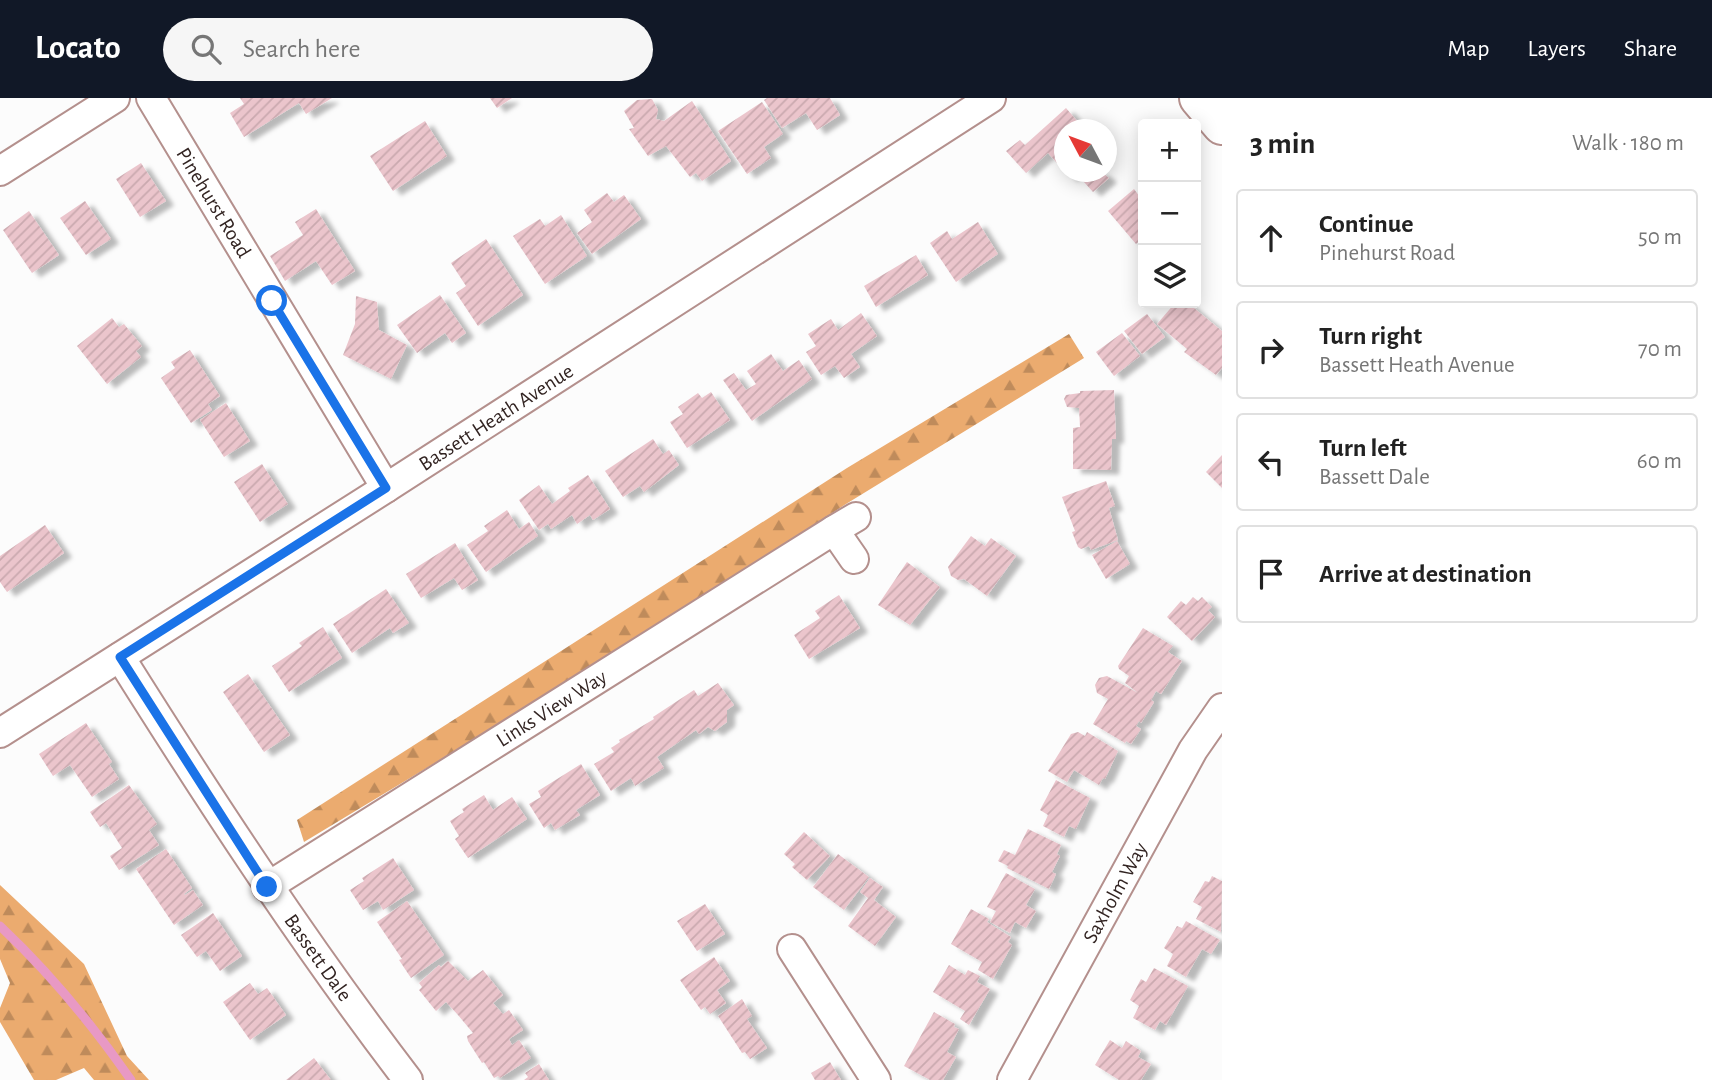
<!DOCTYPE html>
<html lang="en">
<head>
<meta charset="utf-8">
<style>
	body { margin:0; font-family:"Alegreya Sans",sans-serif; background:#f6f6f6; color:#222 }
	.controls { position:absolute; right:21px; top:21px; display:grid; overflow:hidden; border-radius:7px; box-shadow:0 4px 18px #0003 }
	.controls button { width:63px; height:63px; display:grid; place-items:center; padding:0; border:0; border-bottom:2px solid #e0e0e0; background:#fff; color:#222; font:35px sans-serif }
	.compass { position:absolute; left:1054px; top:21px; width:63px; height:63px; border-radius:50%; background:#fff; box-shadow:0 4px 18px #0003; rotate:311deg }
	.stop { position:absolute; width:21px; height:21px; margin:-16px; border:5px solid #1a73e8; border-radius:50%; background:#fff }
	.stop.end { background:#1a73e8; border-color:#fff; box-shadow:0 2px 7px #0008 }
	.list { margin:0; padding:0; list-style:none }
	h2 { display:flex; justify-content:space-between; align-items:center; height:91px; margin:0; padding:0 28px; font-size:30px }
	h2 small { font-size:23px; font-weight:400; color:#767676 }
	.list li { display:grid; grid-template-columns:46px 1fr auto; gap:21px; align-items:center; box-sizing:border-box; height:98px; margin:0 14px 14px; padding:0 14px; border:2px solid #e0e0e0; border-radius:7px }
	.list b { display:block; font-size:26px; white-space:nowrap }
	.list p { margin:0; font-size:23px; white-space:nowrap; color:#767676 }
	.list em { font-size:23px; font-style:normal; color:#767676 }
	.icon { flex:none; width:38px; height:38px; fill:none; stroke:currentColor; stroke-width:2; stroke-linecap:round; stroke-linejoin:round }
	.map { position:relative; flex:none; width:1222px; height:982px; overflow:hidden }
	header { display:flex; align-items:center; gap:42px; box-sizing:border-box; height:98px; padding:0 35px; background:#111827; color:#fff }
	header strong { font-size:33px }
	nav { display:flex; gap:38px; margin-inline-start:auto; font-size:24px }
	.search { width:490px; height:63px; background:#f6f6f6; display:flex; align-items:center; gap:18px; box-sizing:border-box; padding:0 24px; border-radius:38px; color:#767676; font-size:26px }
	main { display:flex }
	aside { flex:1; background:#fff }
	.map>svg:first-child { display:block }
	.forest { fill:url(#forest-firs) }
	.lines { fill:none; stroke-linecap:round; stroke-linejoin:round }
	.stream { stroke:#e899c4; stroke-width:9 }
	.building { fill:url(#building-hatch); filter:url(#shadow) }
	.minor-casing { stroke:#b4908d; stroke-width:32 }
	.primary-casing { stroke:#b4908d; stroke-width:42 }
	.minor { stroke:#fff; stroke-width:28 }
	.primary { stroke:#fff; stroke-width:38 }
	.route { stroke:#1a73e8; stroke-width:9 }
	.labels { text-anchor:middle; stroke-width:5; stroke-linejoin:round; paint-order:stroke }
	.street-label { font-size:21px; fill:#322422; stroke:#fff }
</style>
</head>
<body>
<header>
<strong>Locato</strong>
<div class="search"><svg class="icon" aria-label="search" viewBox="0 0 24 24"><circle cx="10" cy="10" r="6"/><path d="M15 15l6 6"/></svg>Search here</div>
<nav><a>Map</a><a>Layers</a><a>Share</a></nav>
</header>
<main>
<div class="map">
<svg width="1222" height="982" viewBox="0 0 1222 982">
	<defs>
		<pattern id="forest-firs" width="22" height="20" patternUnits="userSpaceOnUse" patternTransform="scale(1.75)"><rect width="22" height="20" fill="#ebab6f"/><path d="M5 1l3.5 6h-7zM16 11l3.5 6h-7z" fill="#bf8b5b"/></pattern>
		<pattern id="building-hatch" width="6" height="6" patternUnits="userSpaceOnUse" patternTransform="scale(1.75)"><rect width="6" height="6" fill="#ebc5cc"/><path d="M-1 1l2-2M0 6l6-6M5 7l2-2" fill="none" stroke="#caa9af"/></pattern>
		<filter id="shadow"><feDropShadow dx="8" dy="4.5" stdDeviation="2" flood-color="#0004"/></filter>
	</defs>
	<rect width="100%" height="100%" fill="#fcfcfc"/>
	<!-- forest -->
	<path class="forest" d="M1069 236 1084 260 846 406 652 534 304 744 297 722 847 370Z
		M0 787 84 866 127 958 149 982H94L84 970 56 982H34L0 924V910L10 885 0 861Z"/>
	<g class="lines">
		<!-- stream -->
		<path class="stream" d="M0 828C50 875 92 926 131 982"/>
	</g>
	<!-- building -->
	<path class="building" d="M240 0H332L306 16 299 5 244 39 230 15 244 6Z
		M490 0H512L497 10Z
		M767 0H830L840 17 817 32 806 15 782 30 764 2Z
		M652 1 658 12 656 21 664 23 692 3 731 63 702 83 696 75 690 79 666 48 648 58 629 31 634 30 624 13 637 2Z
		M762 4 783 36 764 49 771 60 747 76 718 33Z
		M1066 10 1085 32H1064V73L1048 55 1026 75 1006 53 1020 42 1025 47Z
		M425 23 447 58 393 93 370 58Z
		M141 65 166 103 140 119 116 81Z
		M1065 74H1102L1109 80 1093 94 1075 74 1070 79Z
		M1134 91 1143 103V145L1141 142 1136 146 1108 113Z
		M607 95 614 104 624 97 641 121 592 156 577 135 592 124 584 112Z
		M85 103 111 141 86 157 60 120Z
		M316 111 355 173 332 187 316 163 285 183 270 158 303 137 295 124Z
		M29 113 59 157 32 175 3 132Z
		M561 117 587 158 545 186 513 138 540 121 545 128Z
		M978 124 998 156 956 184 930 145 947 133 952 141Z
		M486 141 523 197 478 228 456 195 466 188 451 165Z
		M916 157 928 177 876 209 864 188Z
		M440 197 466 235 452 245 445 235 417 255 397 227Z
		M356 198 377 204 379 232 407 247 391 281 343 257 355 226Z
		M1175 205H1188L1222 233V270L1216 277 1184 254 1187 251 1157 226Z
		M861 215 877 238 851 256 860 269 844 280 835 268 821 277 806 254 816 248 808 236 831 221 838 232Z
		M1147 216 1165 239 1142 256 1124 233Z
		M112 220 119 229 124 226 142 248 136 253 141 259 107 286 77 248Z
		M1122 235 1140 258 1114 278 1096 254Z
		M190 252 220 298 208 306 212 312 191 325 161 280 175 270 171 264Z
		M771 256 783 273 799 262 812 281 752 323 723 282 734 275 746 292 756 286 747 273Z
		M1114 292 1116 341H1112L1111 372 1073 371V330L1080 329 1079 310 1067 309 1064 301 1066 297 1080 295V293Z
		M711 294 730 322 687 350 670 324 683 316 678 309 698 295 702 300Z
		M226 305 250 343 224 359 200 322Z
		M653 341 663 356 669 352 679 367 644 394 640 388 623 399 605 373Z
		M1222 357V390L1206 374Z
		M262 366 288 406 260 424 234 384Z
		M588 377 610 411 593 422 590 417 577 426 572 417 551 431 548 426 539 432 519 402 539 387 552 406 570 393 568 390Z
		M1106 383 1115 408 1109 410 1118 442 1091 452 1089 448 1081 451 1078 449 1072 434 1075 433 1062 399Z
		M507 412 519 431 529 424 538 438 486 474 467 447 488 433 484 428Z
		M45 427 64 455 7 494 0 484V458Z
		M971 438 985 448 991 440 1016 458 987 498 964 481 958 482 951 478 948 469Z
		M1117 443 1130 466 1106 481 1092 457Z
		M455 445 478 482 462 492 454 480 421 500 406 476Z
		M907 464 940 489 910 527 878 507Z
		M386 491 409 525 393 535 390 530 352 555 333 526Z
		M839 497 860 530 809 561 794 537 820 520 815 513Z
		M1193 499 1198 503 1202 499 1212 509 1208 512 1215 519 1192 543 1167 519 1181 503 1186 507Z
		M323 529 342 560 289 594 272 568 302 548 299 545Z
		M1143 530 1173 548 1168 554 1182 563 1161 596 1156 593 1151 602 1154 604 1141 625 1139 623 1136 628 1141 631 1131 646 1126 643 1125 645 1093 626 1108 601 1097 595 1095 587 1099 580 1107 578 1138 595 1125 585 1129 578 1119 571 1118 568Z
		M248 576 290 637 264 654 223 594Z
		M718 585 734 607 727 612V624L715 633 708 629 699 636 696 632 657 659 664 670 635 688 631 680 611 693 594 666 614 654 611 650 620 644 619 642 654 621 653 619 694 592 698 598Z
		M86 625 112 664 109 666 119 681 92 699 70 667 53 678 39 656Z
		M1078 634 1085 638 1087 634 1118 653 1105 681 1103 680 1099 687 1074 672 1067 684 1048 673 1071 636Z
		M581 666 600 697 576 712 580 717 555 732 551 725 544 730 529 706 541 699 538 693Z
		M1056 682 1090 700 1076 731 1069 728 1064 739 1043 728 1048 717 1040 712Z
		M129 687 157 726 149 732 159 747 119 772 110 758 122 750 106 725 100 729 90 714Z
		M484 697 493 712 512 699 527 721 468 760 455 741 459 738 450 723 464 714 462 711Z
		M1028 731 1061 747 1057 756 1060 758 1052 774 1056 776 1049 791 1007 770 1008 768 998 763 1004 752 1015 757Z
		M804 734 830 758 807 782 792 769 795 766 784 756Z
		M166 751 192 790 184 796 185 797 193 792 203 807 174 827 136 771Z
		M838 756 869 779 844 812 813 789Z
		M393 760 414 792 383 812 378 803 363 812 350 792 364 783 362 780Z
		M1006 775 1035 791 1026 807 1036 813 1026 830 1015 824 1010 835 990 824 996 813 987 809Z
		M1212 778 1222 783 1221 834 1196 821 1202 809 1193 804 1205 783 1209 784Z
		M870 780 883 789 874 802 896 819 875 848 848 828 868 800 860 794Z
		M407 803 444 857 411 880 399 862 402 861 377 824Z
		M705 806 725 836 697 853 677 823Z
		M971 811 989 821 987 824 1011 839 1008 844 1012 847 993 881 978 872 982 864 951 846Z
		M213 815 242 858 220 873 206 853 197 859 181 837Z
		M1186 823 1220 842 1211 856 1202 851 1186 879 1167 868 1173 856 1164 850 1177 828 1182 830Z
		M714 859 730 883 717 892 726 905 710 916 705 909 701 912 680 882Z
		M448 863 468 883 483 872 503 897 493 905 503 916 509 912 523 932 509 941 512 947 519 942 531 960 500 980 498 978 494 980 484 964 482 965 468 943 467 938 473 935 458 917 446 904 436 913 419 892 422 889 419 885 439 867 441 869Z
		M949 867 965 877 968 872 980 878 977 884 990 891 969 927 960 921 965 913 933 894Z
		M1154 870 1188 888 1166 927 1160 923 1155 932 1133 920 1139 908 1130 902 1141 881 1146 884Z
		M250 885 258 896 267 890 286 917 250 942 223 904Z
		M742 901 752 918 747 921 767 950 750 961 745 954 742 955 718 918Z
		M934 914 955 926 954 929 959 931 947 954 956 959 943 982H930L904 968Z
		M1110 942 1122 950 1126 943 1141 953 1138 959 1151 966 1141 982H1119L1095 967Z
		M314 960 331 982H286Z
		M830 964 841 982H815L811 975Z
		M539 966 549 982H524L528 979 525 975Z"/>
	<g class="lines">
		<!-- minor casing -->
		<g class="minor-casing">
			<g id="minor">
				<path id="s1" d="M151 0 386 390"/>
				<path d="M0 73 115 0"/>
				<path d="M854 461 834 432 856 419"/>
				<path id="s2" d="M120 559C211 704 304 846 408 982"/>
				<path id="s3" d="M0 635 386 390 991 0"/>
				<path id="s4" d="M267 789 834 432"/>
				<path d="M792 851 876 982"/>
				<path id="s5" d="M1012 982 1193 652 1222 610"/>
			</g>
		</g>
		<!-- primary casing -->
		<g class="primary-casing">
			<path id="primary" d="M1199 0 1222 27"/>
		</g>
		<!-- minor -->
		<use href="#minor" class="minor"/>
		<!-- primary -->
		<use href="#primary" class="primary"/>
	</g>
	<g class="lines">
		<!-- route -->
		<path class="route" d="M267 789 120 559 386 390 272 203"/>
	</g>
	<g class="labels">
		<!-- street labels -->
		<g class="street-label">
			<text dy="7" stroke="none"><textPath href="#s1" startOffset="122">Pinehurst Road</textPath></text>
			<text dy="7" stroke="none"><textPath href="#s3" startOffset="588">Bassett Heath Avenue</textPath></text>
			<text dy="7" stroke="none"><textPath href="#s4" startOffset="336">Links View Way</textPath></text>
			<text dy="7" stroke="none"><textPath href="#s5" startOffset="214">Saxholm Way</textPath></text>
			<text dy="7" stroke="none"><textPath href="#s2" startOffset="360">Bassett Dale</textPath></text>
		</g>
	</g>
</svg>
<div class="controls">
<button>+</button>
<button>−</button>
<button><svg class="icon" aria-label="layers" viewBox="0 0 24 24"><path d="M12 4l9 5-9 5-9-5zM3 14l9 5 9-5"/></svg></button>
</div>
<svg class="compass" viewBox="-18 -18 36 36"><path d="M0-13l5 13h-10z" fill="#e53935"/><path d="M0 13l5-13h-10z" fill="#767676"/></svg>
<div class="stop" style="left:272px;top:203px"></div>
<div class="stop end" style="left:267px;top:789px"></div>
</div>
<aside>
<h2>3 min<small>Walk · 180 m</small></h2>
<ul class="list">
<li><svg class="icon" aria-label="ahead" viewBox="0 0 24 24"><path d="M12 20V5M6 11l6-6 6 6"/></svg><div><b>Continue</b><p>Pinehurst Road</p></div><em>50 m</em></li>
<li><svg class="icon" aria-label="right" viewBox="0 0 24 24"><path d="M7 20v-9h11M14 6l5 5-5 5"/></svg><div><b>Turn right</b><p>Bassett Heath Avenue</p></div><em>70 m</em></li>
<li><svg class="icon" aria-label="left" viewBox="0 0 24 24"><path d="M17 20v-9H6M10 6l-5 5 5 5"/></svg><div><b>Turn left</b><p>Bassett Dale</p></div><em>60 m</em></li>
<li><svg class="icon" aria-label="arrive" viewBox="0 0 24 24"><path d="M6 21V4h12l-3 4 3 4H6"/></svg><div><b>Arrive at destination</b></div></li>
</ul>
</aside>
</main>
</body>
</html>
